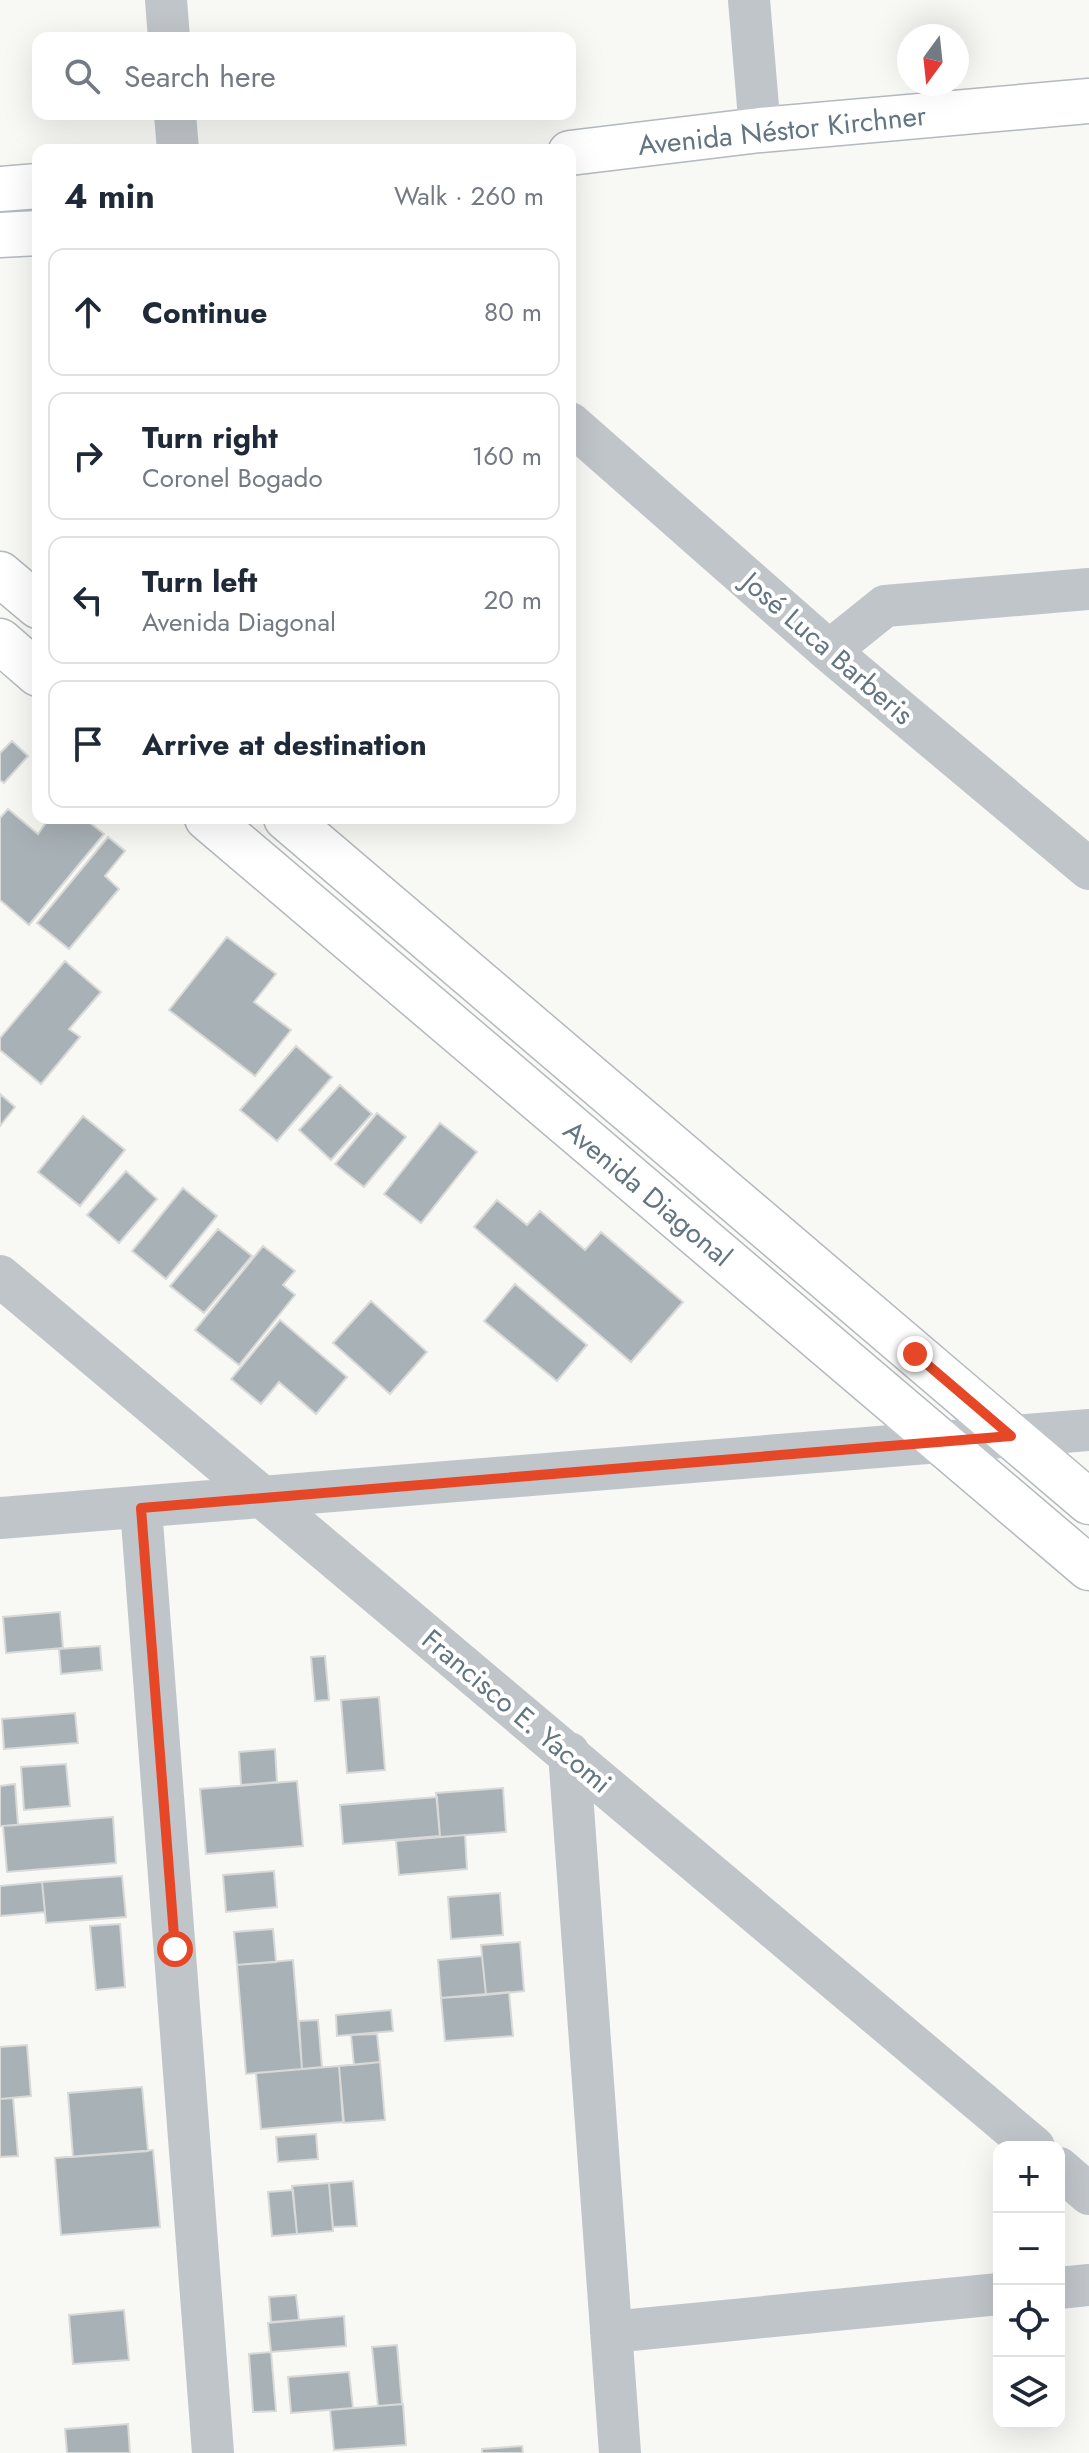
<!DOCTYPE html>
<html lang="en">
<head>
<meta charset="utf-8">
<style>
	body { margin:0; font-family:Jost,sans-serif; background:#f6f6f7; color:#1f2937 }
	.controls { position:absolute; right:24px; bottom:24px; display:grid; overflow:hidden; border-radius:16px; box-shadow:0 8px 32px #0002 }
	.controls button { width:72px; height:72px; display:grid; place-items:center; padding:0; border:0; border-bottom:2px solid #e0e1e3; background:#fff; color:#1f2937; font:40px sans-serif }
	.compass { position:absolute; left:897px; top:24px; width:72px; height:72px; border-radius:50%; background:#fff; box-shadow:0 8px 32px #0002; rotate:195deg }
	.stop { position:absolute; width:24px; height:24px; margin:-18px; border:6px solid #e64727; border-radius:50%; background:#fff }
	.stop.end { background:#e64727; border-color:#fff; box-shadow:0 2px 8px #0008 }
	.list { margin:0; padding:0; list-style:none }
	h2 { display:flex; justify-content:space-between; align-items:center; height:104px; margin:0; padding:0 32px; font-size:34px }
	h2 small { font-size:26px; font-weight:400; color:#747a83 }
	.list li { display:grid; grid-template-columns:52px 1fr auto; gap:24px; align-items:center; box-sizing:border-box; height:128px; margin:0 16px 16px; padding:0 16px; border:2px solid #e0e1e3; border-radius:16px }
	.list b { display:block; font-size:30px; white-space:nowrap }
	.list p { margin:0; font-size:26px; white-space:nowrap; color:#747a83 }
	.list em { font-size:26px; font-style:normal; color:#747a83 }
	.icon { flex:none; width:44px; height:44px; fill:none; stroke:currentColor; stroke-width:2; stroke-linecap:round; stroke-linejoin:round }
	.map { position:relative; flex:none; width:1089px; height:2453px; overflow:hidden }
	.search { position:absolute; background:#fff; box-shadow:0 8px 32px #0002; left:32px; top:32px; width:544px; height:88px; display:flex; align-items:center; gap:20px; box-sizing:border-box; padding:0 28px; border-radius:16px; color:#747a83; font-size:30px }
	.panel { position:absolute; background:#fff; box-shadow:0 8px 32px #0002; left:32px; top:144px; width:544px; height:680px; border-radius:16px }
	.map>svg:first-child { display:block }
	.building { fill:#a8b1b6; stroke:#d9d9d7; stroke-width:2 }
	.lines { fill:none; stroke-linecap:round; stroke-linejoin:round }
	.secondary-casing { stroke:#b3b9bd; stroke-width:47 }
	.street { stroke:#c0c5c9; stroke-width:42 }
	.secondary { stroke:#fff; stroke-width:44 }
	.route { stroke:#e64727; stroke-width:10 }
	.labels { text-anchor:middle; stroke-width:8; stroke-linejoin:round; paint-order:stroke }
	.street-label { font-size:28px; fill:#627580; stroke:#fff }
</style>
</head>
<body>
<div class="map">
<svg width="1089" height="2453" viewBox="0 0 1089 2453">
	<rect width="100%" height="100%" fill="#f8f8f5"/>
	<!-- building -->
	<path class="building" d="M12 741 28 756 4 783 0 780V753Z
		M8 809 38 834 49 818H84L104 834 29 925 0 900V818Z
		M108 837 125 851 105 876 119 889 69 949 37 923Z
		M227 937 276 974 254 1002 291 1030 255 1076 169 1010Z
		M65 961 101 992 69 1029 80 1037 41 1084 0 1050V1038Z
		M296 1046 332 1077 277 1141 240 1110Z
		M340 1085 372 1114 331 1160 299 1130Z
		M0 1094 15 1107 0 1126Z
		M377 1113 406 1137 364 1187 335 1164Z
		M83 1116 125 1150 80 1206 38 1172Z
		M440 1123 477 1152 421 1223 384 1194Z
		M126 1171 157 1199 119 1243 87 1215Z
		M183 1188 217 1216 166 1279 132 1251Z
		M497 1200 527 1225 540 1211 585 1250 601 1232 683 1302 631 1362 474 1227Z
		M218 1229 252 1256 204 1313 170 1286Z
		M263 1246 295 1271 283 1285 295 1295 239 1365 195 1330Z
		M515 1284 587 1345 557 1381 484 1321Z
		M371 1301 427 1352 390 1394 333 1343Z
		M280 1320 347 1377 316 1414 279 1382 261 1404 231 1379Z
		M60 1612 63 1648 6 1653 3 1617Z
		M100 1646 102 1670 61 1674 59 1649Z
		M325 1656 329 1700 315 1701 311 1657Z
		M379 1697 385 1770 347 1773 341 1700Z
		M75 1713 78 1743 4 1749 2 1719Z
		M275 1749 277 1782 241 1785 239 1752Z
		M66 1764 70 1806 24 1810 21 1767Z
		M297 1781 303 1846 206 1854 200 1789Z
		M15 1784 18 1825 0 1826V1786Z
		M503 1788 506 1832 440 1837 436 1793Z
		M437 1797 440 1836 343 1844 340 1805Z
		M113 1817 116 1863 7 1872 3 1826Z
		M465 1835 467 1869 399 1875 396 1841Z
		M274 1871 277 1907 226 1912 223 1875Z
		M122 1876 126 1917 46 1923 42 1882Z
		M42 1882 45 1912 0 1916V1886Z
		M500 1893 503 1935 451 1939 448 1897Z
		M120 1924 125 1987 96 1990 90 1926Z
		M273 1929 276 1962 237 1965 234 1932Z
		M520 1942 524 1991 486 1995 481 1945Z
		M482 1956 486 1995 441 1998 438 1960Z
		M293 1960 302 2069 246 2074 237 1965Z
		M509 1992 513 2036 445 2041 441 1998Z
		M391 2010 393 2031 337 2036 336 2015Z
		M318 2020 322 2067 302 2069 299 2021Z
		M377 2034 380 2062 354 2065 351 2035Z
		M27 2045 31 2096 0 2099V2047Z
		M380 2062 385 2120 344 2123 339 2066Z
		M339 2066 343 2122 261 2129 256 2073Z
		M142 2087 148 2151 73 2157 68 2093Z
		M13 2098 18 2156 0 2157V2099Z
		M316 2134 318 2159 278 2162 276 2137Z
		M153 2150 160 2227 61 2235 55 2158Z
		M353 2181 357 2226 333 2227 329 2183Z
		M329 2183 333 2231 297 2234 292 2186Z
		M293 2190 297 2234 272 2236 268 2192Z
		M296 2295 299 2320 271 2322 269 2297Z
		M124 2310 129 2360 73 2364 69 2315Z
		M344 2316 346 2346 271 2352 268 2323Z
		M397 2345 402 2404 378 2406 372 2347Z
		M271 2352 276 2411 253 2412 249 2354Z
		M349 2372 353 2408 291 2413 288 2377Z
		M403 2404 406 2445 334 2450 330 2410Z
		M128 2424 130 2453H67L65 2429Z
		M522 2446 523 2453H482V2449Z"/>
	<g class="lines">
		<!-- secondary casing -->
		<g class="secondary-casing">
			<path id="secondary" d="M570 153 760 130 1089 101
				M0 189 38 186
				M0 235 38 233
				M0 574 38 606
				M0 641 38 674
				M207 818 1089 1568
				M286 818 1089 1502"/>
		</g>
		<!-- street -->
		<path class="street" d="M166 0 169 38
			M749 0 760 130
			M175 114 178 150
			M570 423 829 651 1089 869
			M829 651 885 606 1089 589
			M0 1276 1034 2147
			M141 1508 213 2453
			M0 1518 1089 1430
			M569 1753 620 2453
			M1059 2168 1089 2194
			M1059 2288 1089 2285
			M611 2332 999 2294"/>
		<!-- secondary -->
		<use href="#secondary" class="secondary"/>
	</g>
	<g class="lines">
		<!-- route -->
		<path class="route" d="M175 1949 141 1508 1011 1436 915 1354"/>
	</g>
	<g class="labels">
		<!-- street labels -->
		<g class="street-label">
			<text transform="translate(782 130) rotate(-6)" y="10">Avenida Néstor Kirchner</text>
			<text transform="translate(828 648) rotate(41)" y="10">José Luca Barberis</text>
			<text transform="translate(648 1193) rotate(40)" y="10">Avenida Diagonal</text>
			<text transform="translate(517 1711) rotate(40)" y="10">Francisco E. Yacomi</text>
		</g>
	</g>
</svg>
<div class="controls">
<button>+</button>
<button>−</button>
<button><svg class="icon" aria-label="locate" viewBox="0 0 24 24"><circle cx="12" cy="12" r="6"/><path d="M12 2v4M12 18v4M2 12h4M18 12h4"/></svg></button>
<button><svg class="icon" aria-label="layers" viewBox="0 0 24 24"><path d="M12 4l9 5-9 5-9-5zM3 14l9 5 9-5"/></svg></button>
</div>
<svg class="compass" viewBox="-18 -18 36 36"><path d="M0-13l5 13h-10z" fill="#e53935"/><path d="M0 13l5-13h-10z" fill="#747a83"/></svg>
<div class="stop" style="left:175px;top:1949px"></div>
<div class="stop end" style="left:915px;top:1354px"></div>
<div class="search"><svg class="icon" aria-label="search" viewBox="0 0 24 24"><circle cx="10" cy="10" r="6"/><path d="M15 15l6 6"/></svg>Search here</div>
<section class="panel">
<h2>4 min<small>Walk · 260 m</small></h2>
<ul class="list">
<li><svg class="icon" aria-label="ahead" viewBox="0 0 24 24"><path d="M12 20V5M6 11l6-6 6 6"/></svg><div><b>Continue</b></div><em>80 m</em></li>
<li><svg class="icon" aria-label="right" viewBox="0 0 24 24"><path d="M7 20v-9h11M14 6l5 5-5 5"/></svg><div><b>Turn right</b><p>Coronel Bogado</p></div><em>160 m</em></li>
<li><svg class="icon" aria-label="left" viewBox="0 0 24 24"><path d="M17 20v-9H6M10 6l-5 5 5 5"/></svg><div><b>Turn left</b><p>Avenida Diagonal</p></div><em>20 m</em></li>
<li><svg class="icon" aria-label="arrive" viewBox="0 0 24 24"><path d="M6 21V4h12l-3 4 3 4H6"/></svg><div><b>Arrive at destination</b></div></li>
</ul>
</section>
</div>
</body>
</html>
